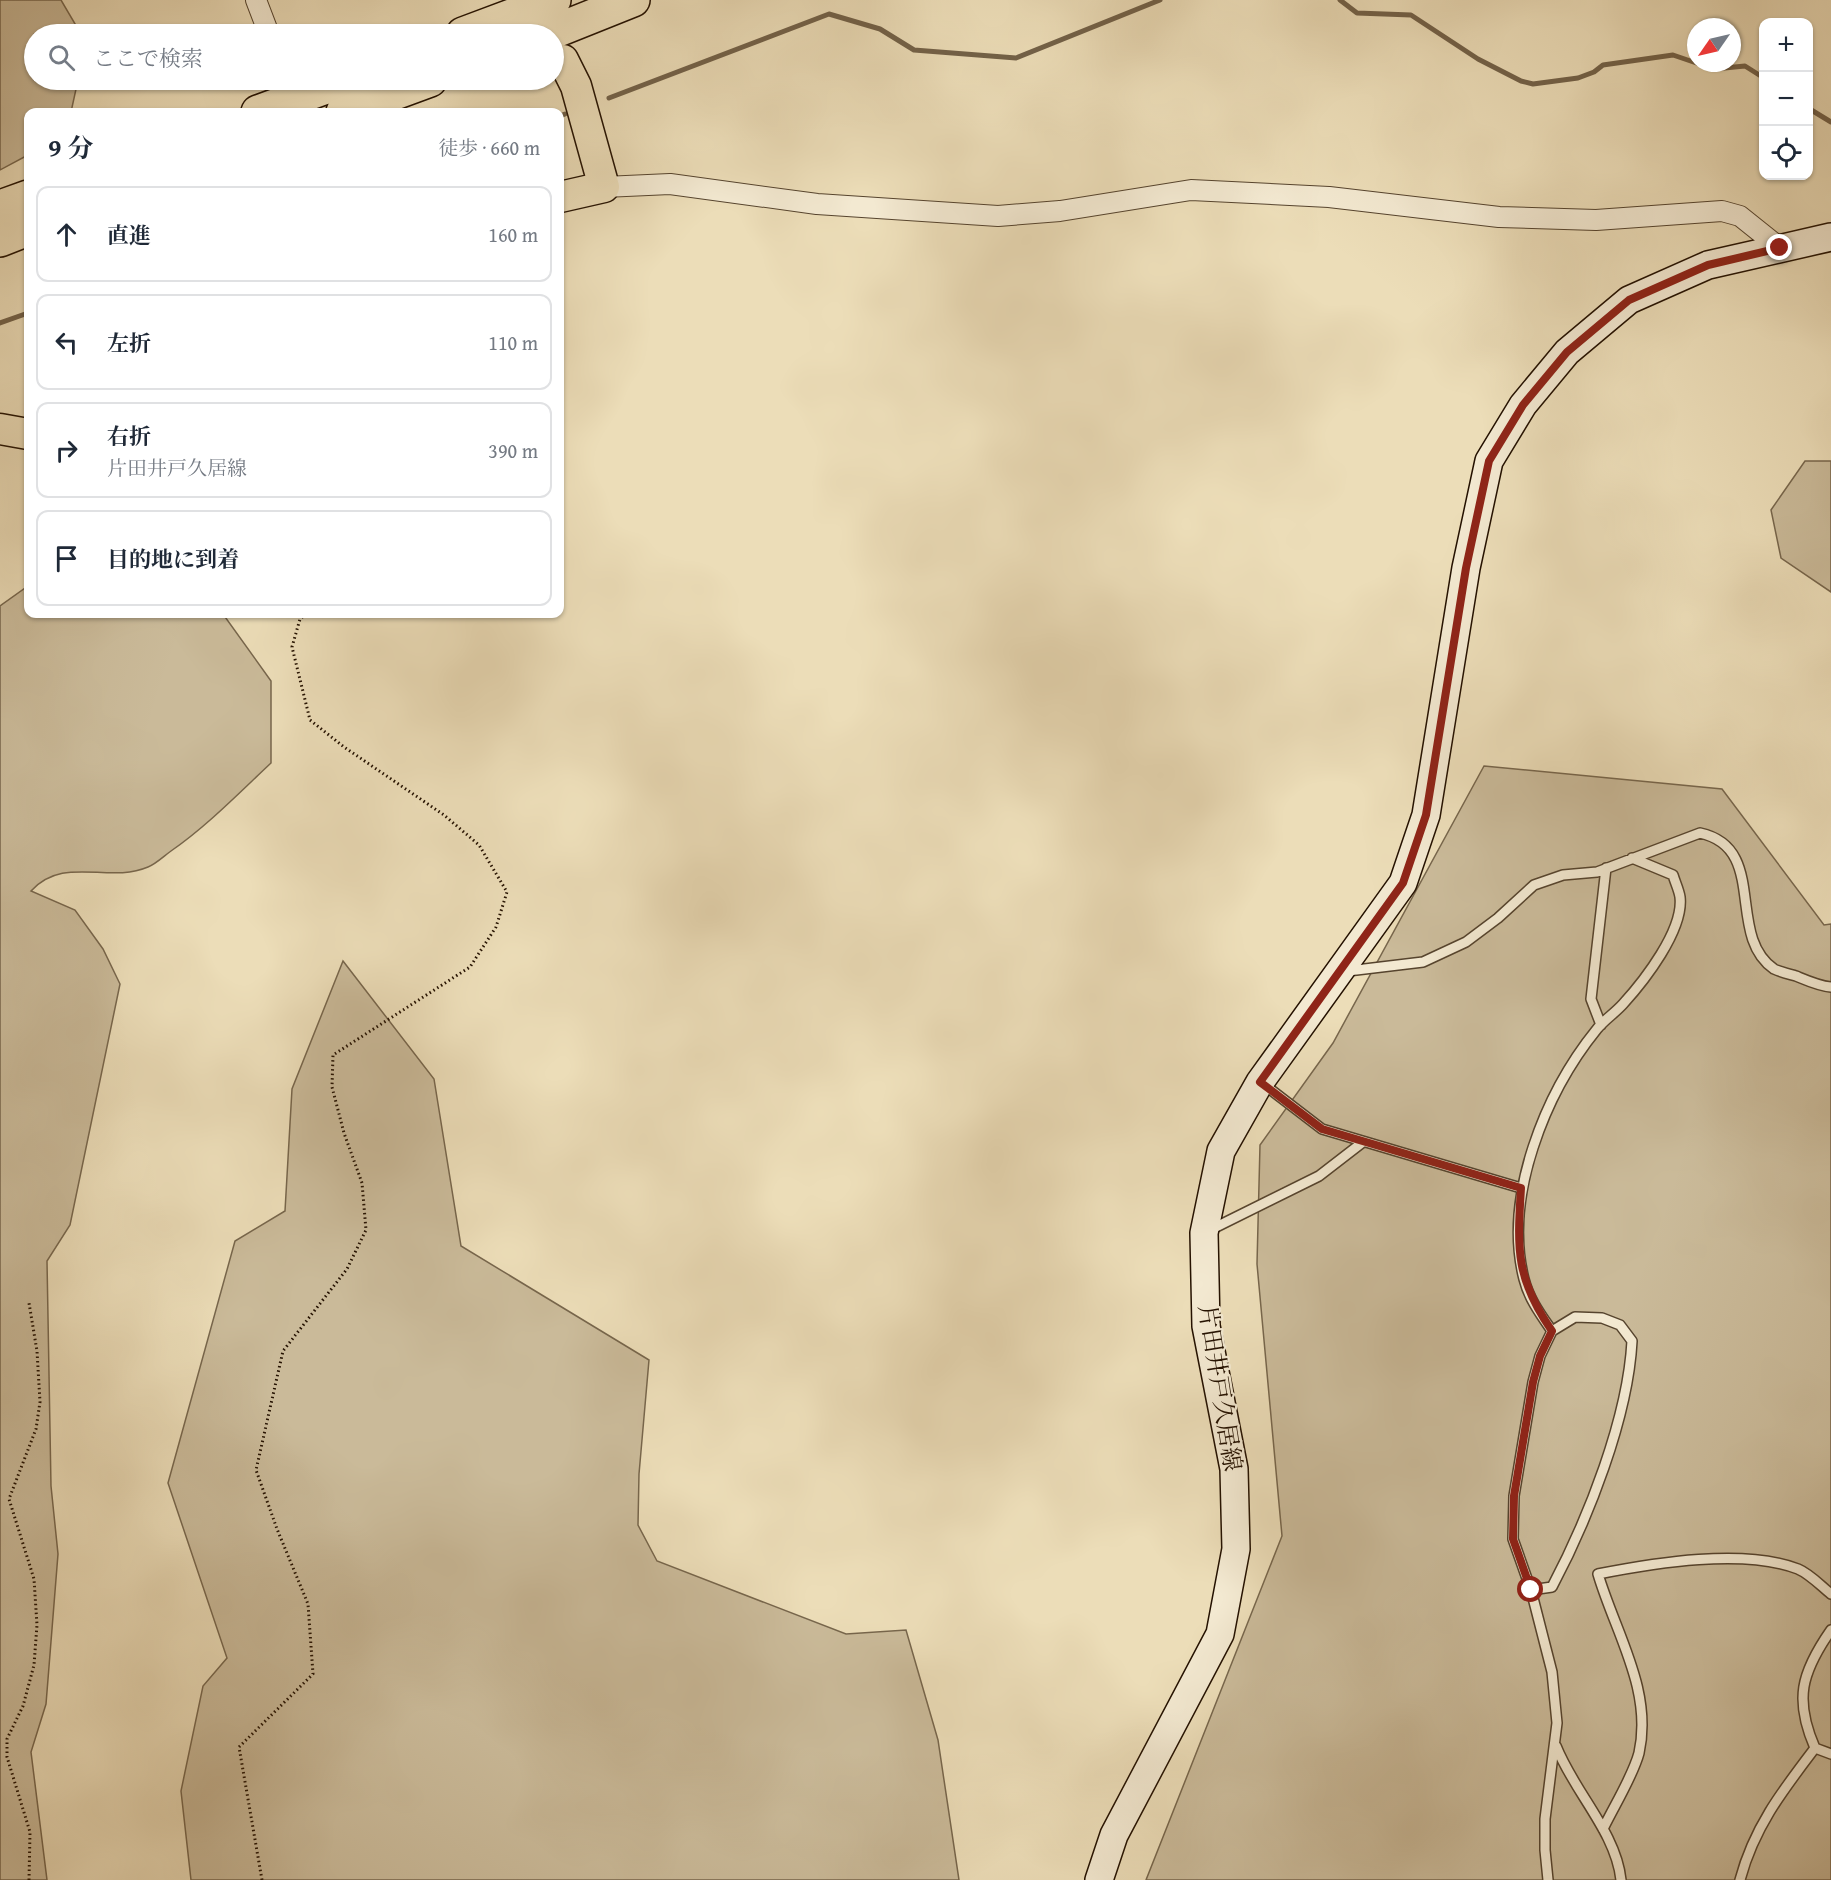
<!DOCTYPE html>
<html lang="ja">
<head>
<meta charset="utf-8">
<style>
	body { margin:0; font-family:"Gentium Book Plus","Noto Serif JP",serif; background:#f6f6f7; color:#1f2937 }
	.controls { position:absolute; right:18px; top:18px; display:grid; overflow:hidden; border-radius:12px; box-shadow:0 2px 4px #0004 }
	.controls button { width:54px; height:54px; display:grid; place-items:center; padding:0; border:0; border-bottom:2px solid #e0e1e3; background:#fff; color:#1f2937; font:30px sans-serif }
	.compass { position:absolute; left:1687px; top:18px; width:54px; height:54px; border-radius:50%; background:#fff; box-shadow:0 2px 4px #0004; rotate:236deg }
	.stop { position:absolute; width:18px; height:18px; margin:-14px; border:4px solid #8f2418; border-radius:50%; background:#fff }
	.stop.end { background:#8f2418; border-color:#fff; box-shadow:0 2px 6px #0008 }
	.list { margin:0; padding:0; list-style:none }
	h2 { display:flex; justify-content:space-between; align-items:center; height:78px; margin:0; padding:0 24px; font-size:26px }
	h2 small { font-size:20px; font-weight:400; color:#747a83 }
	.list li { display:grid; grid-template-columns:39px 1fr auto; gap:18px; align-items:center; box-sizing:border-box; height:96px; margin:0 12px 12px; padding:0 12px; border:2px solid #e0e1e3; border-radius:12px }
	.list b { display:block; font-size:22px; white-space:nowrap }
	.list p { margin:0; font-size:20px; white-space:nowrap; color:#747a83 }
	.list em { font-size:20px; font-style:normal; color:#747a83 }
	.icon { flex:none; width:33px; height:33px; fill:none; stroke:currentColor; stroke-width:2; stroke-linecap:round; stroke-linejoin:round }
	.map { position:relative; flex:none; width:1831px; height:1880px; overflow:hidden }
	.search { position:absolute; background:#fff; box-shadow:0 2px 4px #0004; left:24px; top:24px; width:540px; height:66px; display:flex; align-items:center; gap:15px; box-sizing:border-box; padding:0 21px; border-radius:33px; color:#747a83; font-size:22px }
	.panel { position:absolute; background:#fff; box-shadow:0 2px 4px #0004; left:24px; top:108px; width:540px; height:510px; border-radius:12px }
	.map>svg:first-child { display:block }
	.green { fill:#caba99; stroke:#77664c; stroke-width:1.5 }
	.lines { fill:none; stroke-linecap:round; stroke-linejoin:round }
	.stream { stroke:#736249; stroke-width:5 }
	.lane-casing { stroke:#56442e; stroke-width:12 }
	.street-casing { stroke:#56442e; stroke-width:22 }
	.secondary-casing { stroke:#241100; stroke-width:30 }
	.primary-casing { stroke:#241100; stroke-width:33 }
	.highway-casing { stroke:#241100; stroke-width:36 }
	.path { stroke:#241100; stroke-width:3; stroke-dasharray:1.5 3; stroke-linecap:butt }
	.lane { stroke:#f3e9d1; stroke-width:9 }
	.street { stroke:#f3e9d1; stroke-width:20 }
	.secondary { stroke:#f3e9d1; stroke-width:27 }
	.primary { stroke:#ecddb8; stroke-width:30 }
	.highway { stroke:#ecddb8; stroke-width:33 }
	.route { stroke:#8f2418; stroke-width:8 }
	.labels { text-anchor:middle; stroke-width:4.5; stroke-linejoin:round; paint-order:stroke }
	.street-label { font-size:24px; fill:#241100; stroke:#f3e9d1 }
</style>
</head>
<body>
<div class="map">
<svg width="1831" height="1880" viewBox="0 0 1831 1880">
	<rect width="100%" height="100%" fill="#ecddb8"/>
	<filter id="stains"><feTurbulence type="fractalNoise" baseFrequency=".00333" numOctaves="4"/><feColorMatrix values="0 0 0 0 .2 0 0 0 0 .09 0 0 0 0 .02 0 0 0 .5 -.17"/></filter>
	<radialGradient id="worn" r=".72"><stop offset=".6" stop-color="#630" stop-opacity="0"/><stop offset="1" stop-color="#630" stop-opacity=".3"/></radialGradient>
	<!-- green -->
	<path class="green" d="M0 0H61L81 34H34V80H78L71 112H28V155L0 170Z
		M1805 461H1831V592L1781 558 1771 510Z
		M28 586V614H223L271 681V763C239 793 207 826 171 851 164 856 156 864 148 867 108 884 64 855 31 891L75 910 103 949 120 984 70 1225 47 1261 51 1486 58 1554 46 1704 31 1752 47 1880H0V606Z
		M1484 766 1722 789 1824 925 1831 924V1880H1146L1282 1536 1257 1264 1260 1145 1333 1043Z
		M343 961 434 1079 461 1246 649 1360 639 1474 638 1525 657 1561 846 1634 906 1630 938 1740 959 1880H191L181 1791 203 1686 227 1658 168 1483 235 1241 285 1211 292 1089Z"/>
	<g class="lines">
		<!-- stream -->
		<path class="stream" d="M1340 0 1357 13 1411 15 1478 59 1521 81 1533 84 1578 78 1594 72 1603 65 1673 55 1714 69 1745 66 1764 78
			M609 98 829 14 880 29 914 50 1016 58 1160 0
			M1808 108 1831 122
			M560 116 565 114
			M0 323 28 313"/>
		<!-- lane casing -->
		<g class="lane-casing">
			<path id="lane" d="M1348 971 1423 962 1466 942 1498 918 1534 885 1563 875 1597 872 1700 833C1769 848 1725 935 1774 969 1780 972 1789 974 1796 976 1808 981 1819 986 1831 987
				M1601 1025 1591 999 1606 868
				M1262 1083 1322 1129 1521 1188
				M1210 1230 1319 1176 1363 1142
				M1552 1331C1541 1315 1529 1299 1524 1279 1503 1197 1545 1093 1597 1029 1604 1020 1615 1013 1623 1004 1644 981 1684 930 1680 897 1679 890 1675 882 1673 875L1632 858
				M1531 1590 1552 1587C1588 1519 1628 1418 1632 1341L1620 1325 1602 1318 1575 1317 1552 1331 1540 1356 1533 1382 1514 1496 1513 1539 1531 1590 1552 1672 1557 1723 1545 1819V1850L1548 1880
				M1831 1630C1801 1673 1794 1700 1815 1748L1831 1754
				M1556 1746C1574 1792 1616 1832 1621 1880
				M1603 1829C1614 1806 1633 1776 1639 1753 1653 1690 1615 1632 1598 1574 1654 1563 1744 1548 1798 1569 1810 1574 1821 1586 1831 1594
				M1740 1880C1754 1827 1783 1790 1815 1748"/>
		</g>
		<!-- street casing -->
		<g class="street-casing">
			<path id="street" d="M256 0 269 34
				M604 187 670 184 817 204 998 216 1060 211 1191 190 1329 197 1499 217 1596 220 1722 211 1740 216 1780 248"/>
		</g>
		<!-- secondary casing -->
		<g class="secondary-casing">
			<path id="secondary" d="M1099 1880 1114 1835 1220 1634 1236 1549 1234 1469 1206 1326 1204 1233 1221 1151 1260 1082 1403 883 1426 815 1466 568 1489 461 1523 405 1567 352 1629 300 1708 265 1831 237"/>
		</g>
		<!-- primary casing -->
		<g class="primary-casing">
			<path id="primary" d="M560 197 604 187 576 86 563 60
				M0 429 28 434"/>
		</g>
		<!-- highway casing -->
		<g class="highway-casing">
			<path id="highway" d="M463 34 554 0
				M548 34 633 0
				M258 112 345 80
				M343 112 430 80
				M0 207 28 197
				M0 240 28 229"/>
		</g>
		<!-- path -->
		<path class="path" d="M29 1880 30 1832 7 1757V1739L23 1706 34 1665 37 1625 34 1579 9 1499 36 1429 40 1402 37 1351 29 1303
			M262 1880 239 1747 313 1674 308 1604 277 1529 256 1470 283 1351 347 1269 366 1230 362 1183 344 1133 332 1087 333 1055 470 967 496 927 507 892 479 845 444 815 344 747 310 720 292 647 300 619 306 614"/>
		<!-- lane -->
		<use href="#lane" class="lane"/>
		<!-- street -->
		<use href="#street" class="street"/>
		<!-- secondary -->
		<use href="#secondary" class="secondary"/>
		<!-- primary -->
		<use href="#primary" class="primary"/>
		<!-- highway -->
		<use href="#highway" class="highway"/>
	</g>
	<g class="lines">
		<!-- route -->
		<path class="route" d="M1531 1590 1513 1539 1514 1496 1533 1382 1540 1356 1552 1331C1516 1279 1517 1250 1521 1188L1322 1129 1260 1082 1403 883 1426 815 1466 568 1489 461 1523 405 1567 352 1629 300 1708 265 1780 248"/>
	</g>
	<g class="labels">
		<!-- street labels -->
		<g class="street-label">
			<text transform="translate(1220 1388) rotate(81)" y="8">片田井戸久居線</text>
		</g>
	</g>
	<rect width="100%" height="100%" filter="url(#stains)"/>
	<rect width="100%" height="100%" fill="url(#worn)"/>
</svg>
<div class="controls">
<button>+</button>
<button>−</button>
<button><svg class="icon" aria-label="locate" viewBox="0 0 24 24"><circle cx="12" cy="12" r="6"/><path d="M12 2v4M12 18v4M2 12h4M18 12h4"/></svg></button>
</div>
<svg class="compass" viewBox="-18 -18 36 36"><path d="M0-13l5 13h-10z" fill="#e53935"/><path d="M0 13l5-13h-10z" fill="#747a83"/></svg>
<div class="stop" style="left:1531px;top:1590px"></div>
<div class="stop end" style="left:1780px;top:248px"></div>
<div class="search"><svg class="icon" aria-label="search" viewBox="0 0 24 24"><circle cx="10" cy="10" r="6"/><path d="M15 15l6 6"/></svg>ここで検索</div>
<section class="panel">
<h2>9 分<small>徒歩 · 660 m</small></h2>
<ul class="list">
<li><svg class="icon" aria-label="ahead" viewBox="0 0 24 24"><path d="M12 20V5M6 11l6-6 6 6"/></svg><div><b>直進</b></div><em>160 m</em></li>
<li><svg class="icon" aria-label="left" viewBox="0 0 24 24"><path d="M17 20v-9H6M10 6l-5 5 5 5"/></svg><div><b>左折</b></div><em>110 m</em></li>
<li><svg class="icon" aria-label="right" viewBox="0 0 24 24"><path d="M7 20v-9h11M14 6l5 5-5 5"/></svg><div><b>右折</b><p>片田井戸久居線</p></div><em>390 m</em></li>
<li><svg class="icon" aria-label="arrive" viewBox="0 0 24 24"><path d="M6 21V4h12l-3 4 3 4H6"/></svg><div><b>目的地に到着</b></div></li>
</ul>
</section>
</div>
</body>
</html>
